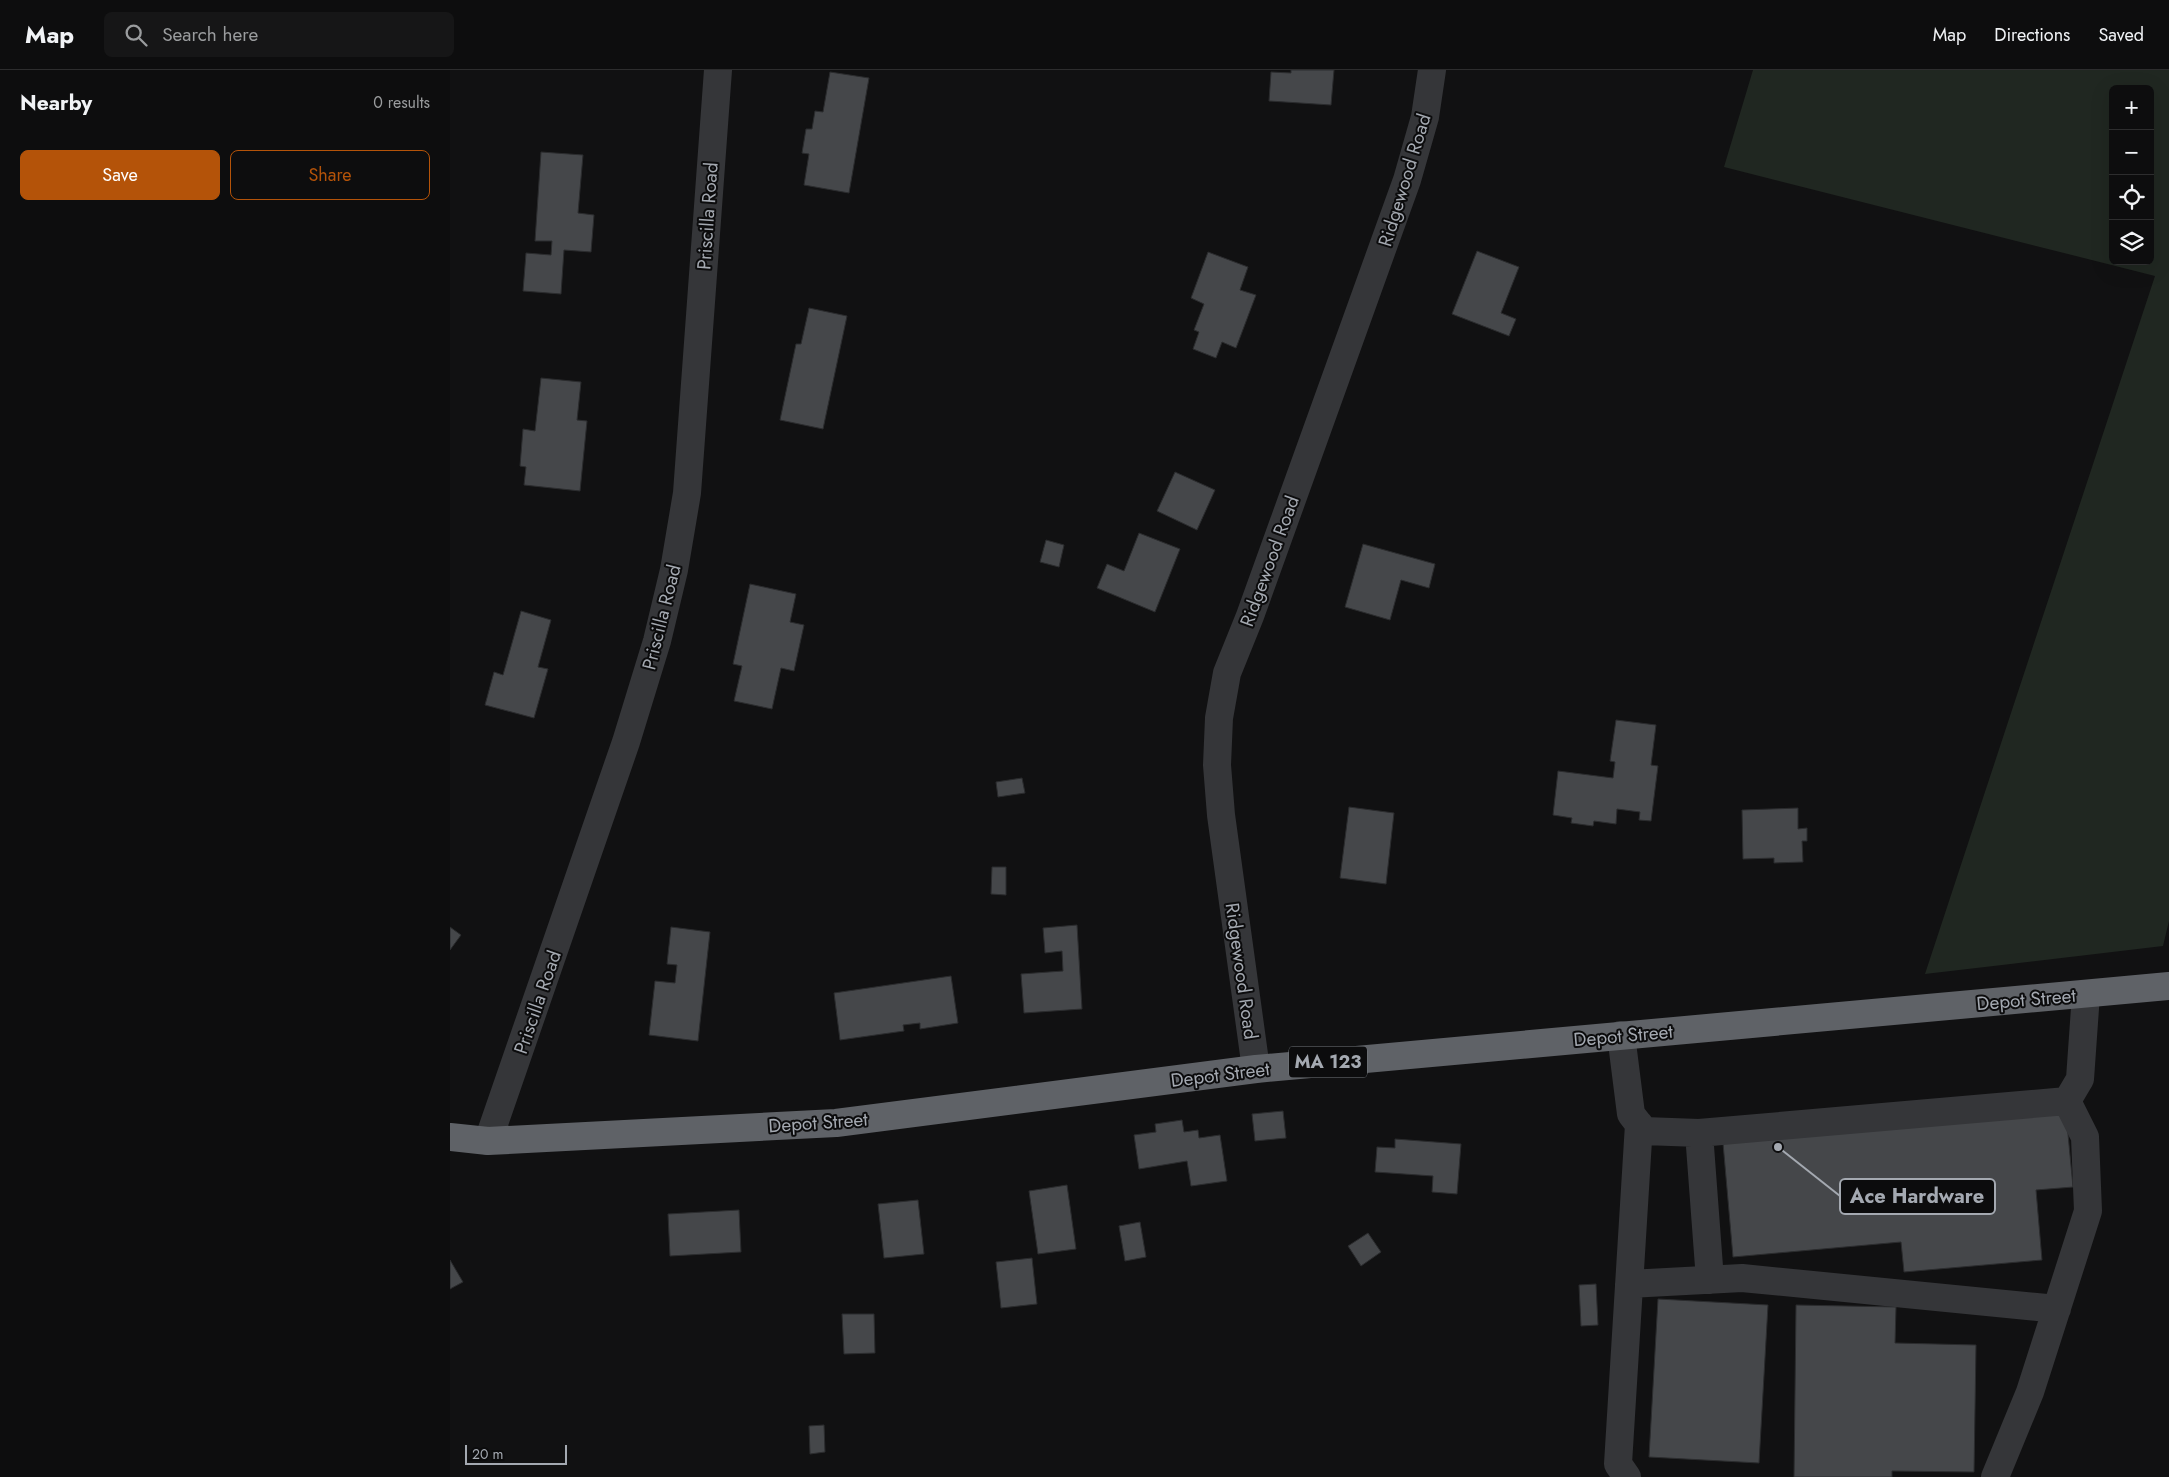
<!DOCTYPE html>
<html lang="en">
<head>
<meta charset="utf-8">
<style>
	body { margin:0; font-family:Jost,sans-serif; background:#161617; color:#f1f3f6 }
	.controls { position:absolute; right:15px; top:15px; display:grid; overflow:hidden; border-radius:8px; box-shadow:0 5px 20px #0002 }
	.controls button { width:45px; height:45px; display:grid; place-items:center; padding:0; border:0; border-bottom:1px solid #2d2d2e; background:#0d0d0e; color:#f1f3f6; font:25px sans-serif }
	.scale { position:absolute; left:15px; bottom:12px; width:102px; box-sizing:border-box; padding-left:5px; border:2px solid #a4a9b1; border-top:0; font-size:14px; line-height:18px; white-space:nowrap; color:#a4a9b1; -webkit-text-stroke:4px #0c0c0d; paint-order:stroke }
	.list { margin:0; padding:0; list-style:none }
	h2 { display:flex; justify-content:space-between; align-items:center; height:65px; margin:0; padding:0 20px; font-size:21px }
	h2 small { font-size:16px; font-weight:400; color:#9a9c9e }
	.actions { display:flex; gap:10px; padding:15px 20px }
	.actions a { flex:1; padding:11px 0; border:1px solid #b45309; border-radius:8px; text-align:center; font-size:18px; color:#b45309 }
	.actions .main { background:#b45309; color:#fff }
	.icon { flex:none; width:28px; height:28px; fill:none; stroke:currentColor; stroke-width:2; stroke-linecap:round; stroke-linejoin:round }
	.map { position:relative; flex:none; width:1719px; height:1407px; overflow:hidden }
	header { display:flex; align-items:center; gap:30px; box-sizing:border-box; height:70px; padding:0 25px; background:#0d0d0e; border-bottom:1px solid #2d2d2e }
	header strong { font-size:24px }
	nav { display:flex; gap:28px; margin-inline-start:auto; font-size:18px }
	.search { width:350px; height:45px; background:#161617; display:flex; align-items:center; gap:12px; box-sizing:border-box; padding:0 18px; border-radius:8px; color:#9a9c9e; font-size:19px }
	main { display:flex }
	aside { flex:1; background:#0d0d0e }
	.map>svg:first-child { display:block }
	.green { fill:#202721; fill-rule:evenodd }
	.building { fill:#45474a; stroke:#2b2c2e }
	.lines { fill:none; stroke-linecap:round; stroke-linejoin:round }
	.minor { stroke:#353639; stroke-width:28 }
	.highway { stroke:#5f6267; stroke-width:28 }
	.labels { text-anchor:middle; stroke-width:4; stroke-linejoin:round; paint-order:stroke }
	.shield { fill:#0c0c0d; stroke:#767a80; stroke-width:1 }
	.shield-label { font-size:18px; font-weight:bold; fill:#a4a9b1 }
	.street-label { font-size:19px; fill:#a4a9b1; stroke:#0c0c0d }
	.leader { fill:none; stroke:#a4a9b1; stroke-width:2 }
	.callout-dot { fill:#a4a9b1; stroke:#0c0c0d; stroke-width:2 }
	.callout { fill:#0c0c0d; stroke:#a4a9b1; stroke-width:2 }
	.callout-label { font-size:20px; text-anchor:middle; font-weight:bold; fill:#a4a9b1 }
</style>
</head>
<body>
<header>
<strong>Map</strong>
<div class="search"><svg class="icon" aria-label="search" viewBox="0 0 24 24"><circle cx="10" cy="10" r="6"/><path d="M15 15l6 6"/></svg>Search here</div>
<nav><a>Map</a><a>Directions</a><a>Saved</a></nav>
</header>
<main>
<aside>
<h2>Nearby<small>0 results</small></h2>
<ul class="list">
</ul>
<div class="actions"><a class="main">Save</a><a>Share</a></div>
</aside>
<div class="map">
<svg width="1719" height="1407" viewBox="0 0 1719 1407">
	<rect width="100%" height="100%" fill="#111112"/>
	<!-- green -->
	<path class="green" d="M1303 0H1719V851L1713 876 1475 904 1705 206 1274 97ZM1663 19H1700V191H1663Z"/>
	<!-- building -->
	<path class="building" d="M841 0H884L881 35 819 31 821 2 841 3Z
		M380 2 419 8 399 123 354 115 359 84 352 83 356 59H362L365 41 373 42Z
		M91 82 133 85 128 143 144 145 141 182 114 180 111 224 73 221 76 183 101 185 102 171H85Z
		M1027 181 1069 197 1051 243 1066 249 1059 266 1002 244Z
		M758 182 798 197 790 220 806 225 786 278 772 272 766 288 743 279 749 262 744 260 754 234 741 228Z
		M359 238 397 246 373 359 330 350 346 274H351Z
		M91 308 131 312 127 350 137 351 130 421 74 415 76 397 70 396 73 359 85 361Z
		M725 402 765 420 747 460 707 441Z
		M689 463 730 479 705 542 647 518 657 494 674 501Z
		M596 470 614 475 609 497 590 492Z
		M913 474 985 494 979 518 951 510 940 550 895 537Z
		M300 514 346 524 340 552 354 555 344 601 331 598 322 639 284 631 292 596 283 594Z
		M71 541 101 550 88 597 98 599 84 648 35 635 44 602 53 605Z
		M1166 650 1206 655 1201 695 1208 696 1201 751 1189 750 1190 742 1167 739 1166 754 1144 751 1143 756 1121 753 1122 748 1103 745 1108 701 1163 708 1165 692 1160 691Z
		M572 708 575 723 548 727 546 712Z
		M899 737 944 743 936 814 890 808Z
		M1348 738V759L1357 758V771H1352L1353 792 1324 793V788L1293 789 1292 740Z
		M542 797H556V825L541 824Z
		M627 855 632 939 574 943 571 904 613 901 612 881 595 883 593 858Z
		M0 857 11 865 0 880Z
		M221 857 260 862 248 971 199 965 205 911 225 913 227 895 217 894Z
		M501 906 508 953 470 959V953L453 955 454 961 390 970 384 923Z
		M833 1041 836 1068 805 1071 802 1044Z
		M1616 1043 1623 1117 1586 1120 1592 1190 1454 1202 1451 1172 1283 1187 1273 1073Z
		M732 1050 734 1062 748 1060 749 1068 770 1065 777 1111 741 1116 737 1091 689 1099 684 1065 706 1062 705 1054Z
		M945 1069 1011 1074 1007 1124 982 1122 983 1106 925 1102 927 1077 945 1078Z
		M617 1115 626 1179 588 1184 579 1121Z
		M468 1130 474 1184 434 1188 428 1134Z
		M289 1140 291 1182 220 1186 218 1144Z
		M690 1152 696 1187 675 1191 669 1156Z
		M918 1163 931 1182 911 1196 898 1176Z
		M582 1188 587 1234 551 1238 546 1192Z
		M0 1190 13 1212 0 1219Z
		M1146 1214 1148 1255 1131 1256 1129 1215Z
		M1208 1229 1318 1235 1309 1393 1199 1387Z
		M1346 1235 1446 1237 1445 1273 1526 1275 1524 1402 1442 1401V1407H1344Z
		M392 1244H424L425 1283 394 1284Z
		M374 1355 375 1382 360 1384 359 1356Z"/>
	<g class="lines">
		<!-- minor -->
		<path class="minor" d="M1171 965 1181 1044 1194 1061 1249 1063 1617 1031
			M806 999 771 745 767 695 769 648 777 603 800 546 957 110 975 47 982 0
			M1617 1031 1630 1009 1636 924
			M1249 1063 1260 1210
			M38 1071 176 672 207 571 224 500 237 423 268 0
			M1179 1214 1292 1208 1607 1239
			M1177 1407 1168 1394 1189 1054
			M1545 1407 1580 1322 1638 1141 1635 1067 1617 1031"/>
		<!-- highway -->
		<path class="highway" d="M0 1067 38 1071 386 1053 806 999 1719 916"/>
	</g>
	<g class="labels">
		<!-- shield labels -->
		<rect class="shield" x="839" y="976.5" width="78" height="31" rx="4"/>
		<g class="shield-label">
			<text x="878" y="998">MA 123</text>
		</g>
		<!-- street labels -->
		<g class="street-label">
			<text transform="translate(954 110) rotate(-73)" y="7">Ridgewood Road</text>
			<text transform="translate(257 146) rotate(-86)" y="7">Priscilla Road</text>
			<text transform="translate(819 491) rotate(-70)" y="7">Ridgewood Road</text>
			<text transform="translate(211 547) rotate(-76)" y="7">Priscilla Road</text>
			<text transform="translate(792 901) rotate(82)" y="7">Ridgewood Road</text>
			<text transform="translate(1576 929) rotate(-5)" y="7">Depot Street</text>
			<text transform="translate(87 932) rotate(-71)" y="7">Priscilla Road</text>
			<text transform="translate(1173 965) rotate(-5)" y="7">Depot Street</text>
			<text transform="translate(770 1004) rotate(-7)" y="7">Depot Street</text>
			<text transform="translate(368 1052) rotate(-4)" y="7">Depot Street</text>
		</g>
	</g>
	<!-- callouts -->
	<path class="leader" d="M1328 1077L1390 1126"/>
	<circle class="callout-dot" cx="1328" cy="1077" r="5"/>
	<rect class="callout" x="1390" y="1109" width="155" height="35" rx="5"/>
	<g class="callout-label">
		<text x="1467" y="1133">Ace Hardware</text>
	</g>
</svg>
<div class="controls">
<button>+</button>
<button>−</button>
<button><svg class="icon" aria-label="locate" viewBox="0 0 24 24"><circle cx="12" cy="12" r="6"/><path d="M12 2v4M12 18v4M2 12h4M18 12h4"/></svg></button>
<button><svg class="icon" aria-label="layers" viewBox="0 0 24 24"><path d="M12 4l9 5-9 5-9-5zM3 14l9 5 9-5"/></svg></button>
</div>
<div class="scale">20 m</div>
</div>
</main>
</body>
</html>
